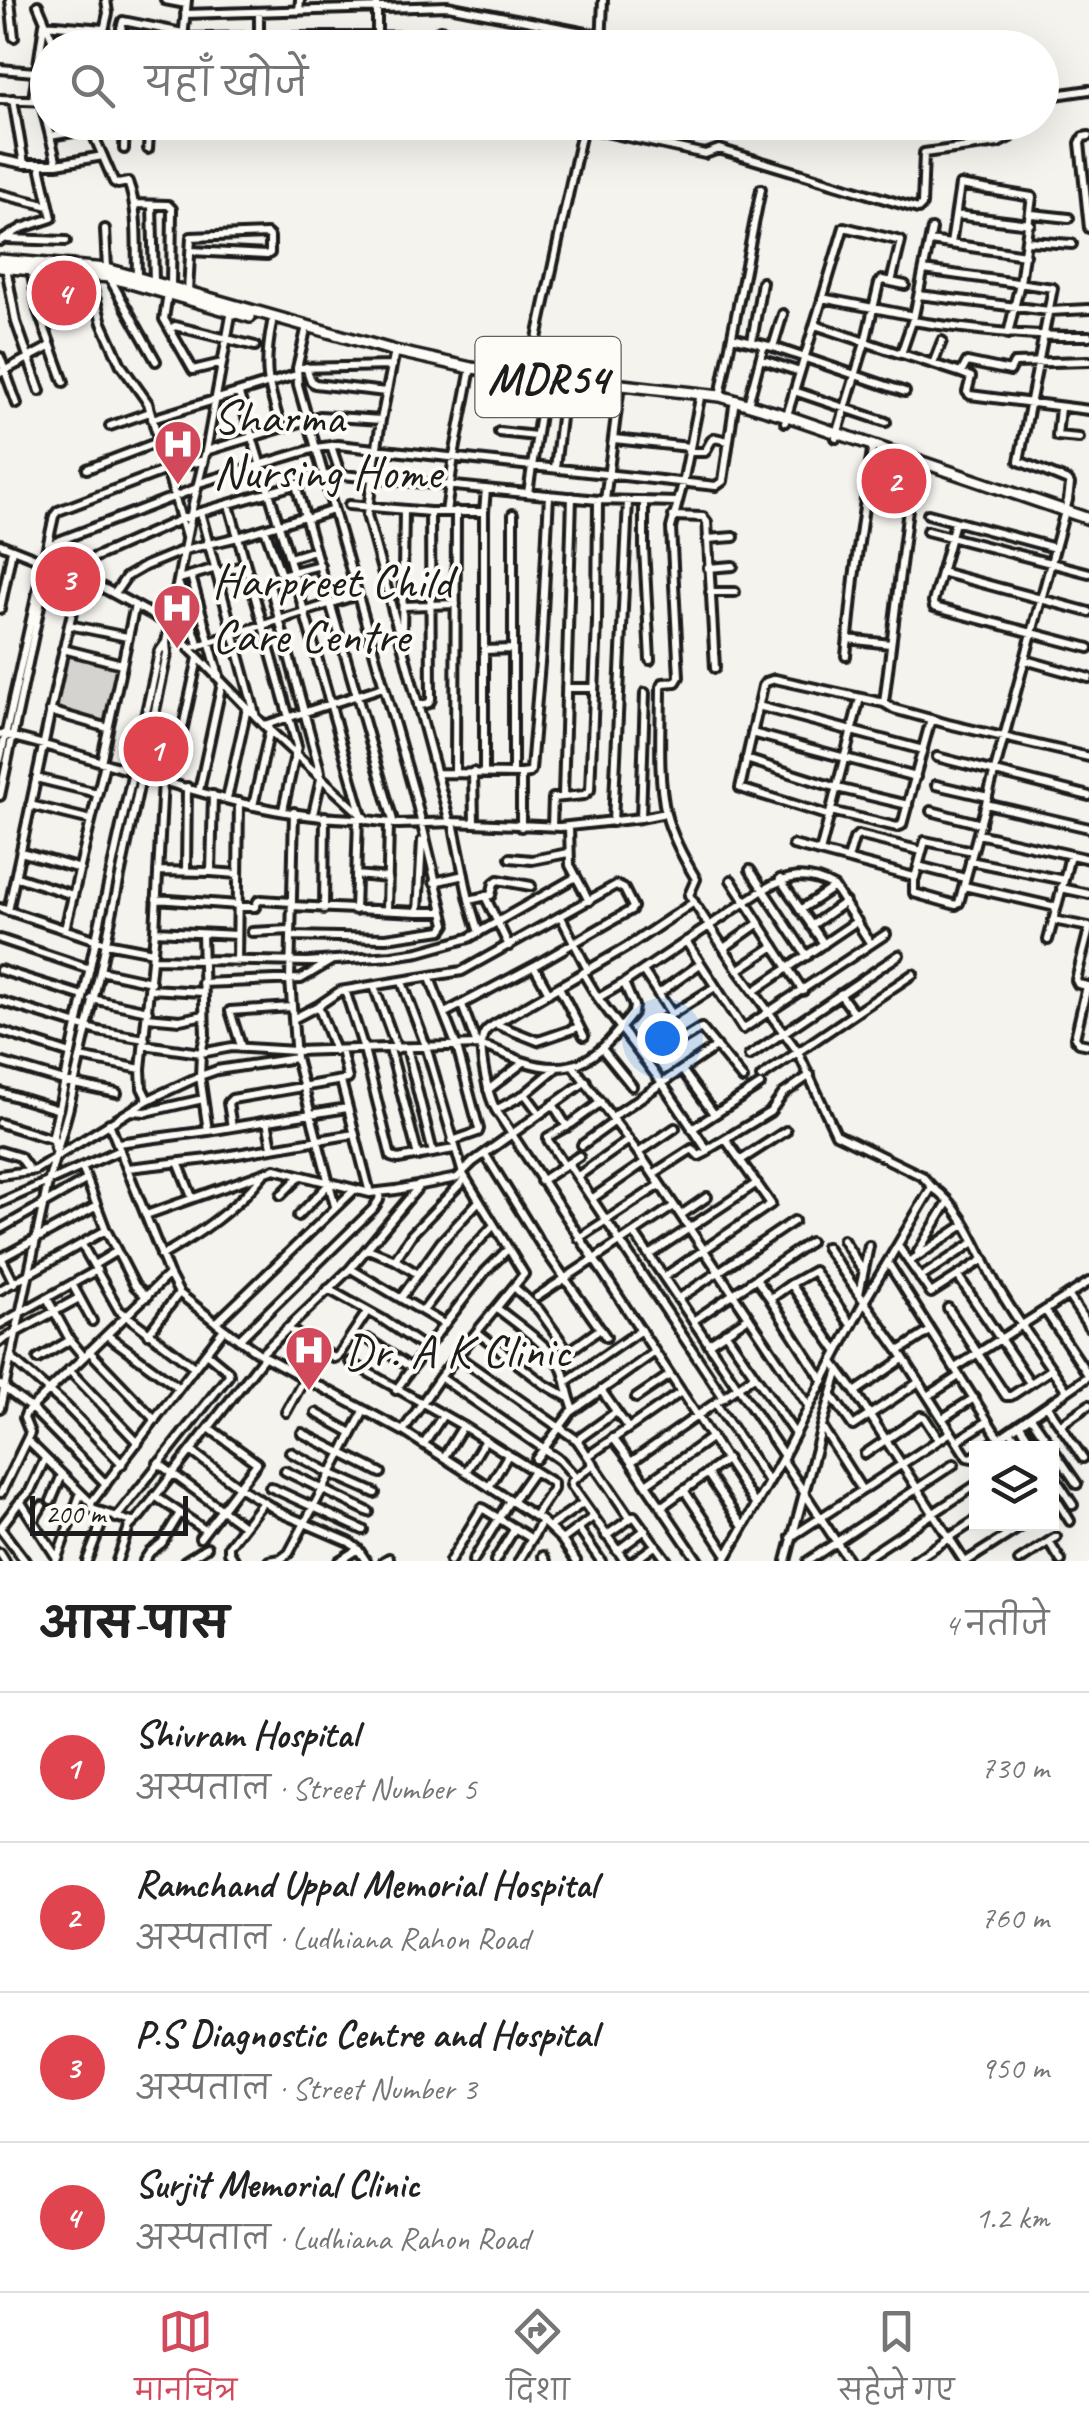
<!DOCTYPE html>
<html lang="hi">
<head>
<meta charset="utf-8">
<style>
	body { margin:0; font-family:Caveat,"Playpen Sans Deva",sans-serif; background:#f2f2f2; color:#222 }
	.controls { position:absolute; right:30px; bottom:30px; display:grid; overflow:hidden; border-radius:0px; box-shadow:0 10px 40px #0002 }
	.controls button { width:90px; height:90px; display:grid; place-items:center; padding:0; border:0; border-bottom:2px solid #e0e0e0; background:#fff; color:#222; font:50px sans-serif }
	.scale { position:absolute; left:30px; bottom:25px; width:158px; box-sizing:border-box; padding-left:10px; border:5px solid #1c1c1c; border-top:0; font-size:28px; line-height:35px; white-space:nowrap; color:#1c1c1c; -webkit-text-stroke:8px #fdfcf7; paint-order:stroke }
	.you { position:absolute; left:662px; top:1038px; width:35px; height:35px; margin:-25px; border:8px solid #fff; border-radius:50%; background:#1a73e8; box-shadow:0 0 0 15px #1a73e833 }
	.badge { display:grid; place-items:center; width:65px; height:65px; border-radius:50%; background:#d1495b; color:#fff; font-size:32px; font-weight:700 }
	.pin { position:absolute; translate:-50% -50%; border:5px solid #fff; box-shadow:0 2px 10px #0006 }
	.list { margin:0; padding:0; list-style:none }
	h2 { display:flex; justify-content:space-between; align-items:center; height:130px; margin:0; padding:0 40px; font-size:42px }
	h2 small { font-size:32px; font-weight:400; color:#767676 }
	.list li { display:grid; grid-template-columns:65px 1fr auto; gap:30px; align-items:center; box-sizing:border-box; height:150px; padding:0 40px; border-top:2px solid #e0e0e0 }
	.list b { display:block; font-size:38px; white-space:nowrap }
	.list p { margin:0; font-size:32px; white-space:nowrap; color:#767676 }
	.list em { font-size:32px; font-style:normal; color:#767676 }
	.icon { flex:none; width:55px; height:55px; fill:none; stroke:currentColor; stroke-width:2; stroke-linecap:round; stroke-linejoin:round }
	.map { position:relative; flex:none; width:1089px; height:1561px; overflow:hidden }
	.search { position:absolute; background:#fff; box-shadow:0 10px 40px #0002; left:30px; right:30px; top:30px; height:110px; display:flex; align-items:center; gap:25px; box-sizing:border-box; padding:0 35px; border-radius:55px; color:#767676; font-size:38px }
	.sheet { height:730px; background:#fff }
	nav { display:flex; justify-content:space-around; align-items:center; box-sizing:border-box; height:140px; border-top:2px solid #e0e0e0; background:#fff; font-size:28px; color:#767676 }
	nav a { display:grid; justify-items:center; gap:5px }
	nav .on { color:#d1495b }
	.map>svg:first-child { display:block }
	.green { fill:#d4d3cf; stroke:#787876; stroke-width:2.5 }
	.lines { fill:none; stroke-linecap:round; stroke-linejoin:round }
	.minor-casing { stroke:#1c1c1c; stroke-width:14 }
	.major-casing { stroke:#1c1c1c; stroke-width:16 }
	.minor { stroke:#fdfcf7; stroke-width:6 }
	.major { stroke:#fdfcf7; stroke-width:9 }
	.labels { text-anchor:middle; stroke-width:8; stroke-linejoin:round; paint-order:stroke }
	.shield { fill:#fdfcf7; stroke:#605f5e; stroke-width:2.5 }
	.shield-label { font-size:45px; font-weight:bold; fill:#1c1c1c }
	.poi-label { font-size:48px; fill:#1c1c1c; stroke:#fdfcf7; text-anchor:start }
</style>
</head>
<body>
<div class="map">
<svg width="1089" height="1561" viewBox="0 0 1089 1561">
	<rect width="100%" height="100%" fill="#f4f3ee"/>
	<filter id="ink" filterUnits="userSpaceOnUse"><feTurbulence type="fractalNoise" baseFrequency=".01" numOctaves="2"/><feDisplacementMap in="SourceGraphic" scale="20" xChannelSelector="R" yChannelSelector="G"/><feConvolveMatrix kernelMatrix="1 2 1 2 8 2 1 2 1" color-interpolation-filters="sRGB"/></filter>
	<g filter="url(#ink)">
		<!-- green -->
		<path class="green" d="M66 653 118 667 104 732 52 715Z"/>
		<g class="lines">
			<!-- minor casing -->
			<g class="minor-casing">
				<path id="minor" d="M10 0 14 37
					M165 0 186 4
					M377 0V48
					M38 5 56 48
					M299 11 300 0
					M259 13V48
					M185 14 448 6 603 36
					M183 38 440 36V30L528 48
					M100 48 108 13 106 0
					M130 48 121 28 123 21 183 33
					M182 48 187 0
					M601 48 603 0
					M0 69 35 72
					M1042 97 1089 90
					M0 99 48 101
					M13 99 24 164
					M33 99 44 24 104 29
					M88 122 114 182 118 184 128 182C139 210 136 246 137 277
					M560 122 705 154 719 149 918 209 922 205 924 153 998 143 1010 137 1012 122
					M50 136 91 129
					M1089 136 1083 137 1080 143 1089 228
					M124 149 125 122
					M148 149 150 122
					M0 159 24 164H57L41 100
					M57 164 103 156
					M0 194 49 206
					M134 204 168 205 172 209 171 287
					M152 205 154 282
					M1032 214 1069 218
					M956 215 1030 224
					M105 229 107 269
					M8 239 66 241
					M0 241 22 228 52 218 40 166
					M930 241 1025 255
					M1028 241 1072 244
					M951 244 960 185 1032 197 1020 283 1008 334
					M6 267 16 322 40 391
					M31 268 38 310 64 382
					M89 274 102 323 121 365 148 403 186 537
					M109 277 156 361
					M188 292 191 237 267 234 270 237V253L267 255 191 251
					M168 293 164 319 193 370 222 363
					M919 295 1049 311 1089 309
					M822 298 914 316
					M913 321C972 330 1029 337 1089 336
					M272 323C263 370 267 382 281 427
					M815 325 901 354 914 316 932 229
					M170 329 175 326 255 346
					M732 337 773 347 905 392
					M752 341 762 282
					M773 347 783 314
					M395 351 381 420 367 515 450 823
					M902 354 961 373 967 362 1010 371 1014 363 1089 361
					M0 357 17 404
					M760 359 800 372
					M933 364 942 341
					M306 367 311 381 315 384 386 392
					M297 368 392 366
					M0 373 51 346
					M961 373 971 377 967 392 970 395 1089 410
					M528 380 584 122
					M794 391 886 422
					M701 393 683 483 671 528 679 677 676 682 663 683 661 687C661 726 657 775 666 814 672 837 684 859 696 879L689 895 738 970 798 1052 836 1134 922 1176 932 1187 864 1302 782 1459 724 1561
					M239 394 289 558 315 550
					M720 396 761 189
					M515 404 541 407
					M748 404 764 345
					M1060 408 1057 436 1079 438
					M152 419 296 375
					M785 422 844 227 901 241 891 282
					M110 426 150 412
					M499 432 536 436
					M836 438 865 343 879 283 882 280 905 285
					M614 439 689 447
					M331 446 340 473
					M206 451 320 416 381 420
					M688 452H705L711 441 715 438 728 441
					M914 460 884 703 894 709 948 724 1089 757
					M555 468 565 384
					M87 469 158 442
					M199 483 316 448 338 445 716 486 723 481 734 406
					M296 485 394 824
					M528 493 545 381
					M605 500 620 385
					M644 501V548L650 660
					M229 505 297 746 283 810
					M349 505 430 512H484
					M200 512 256 717
					M446 512 454 456 471 368
					M928 514 1055 548
					M673 516 703 517 707 522 715 668
					M306 519 333 510
					M955 522 933 602 934 607 1089 648
					M265 529 281 575 320 565
					M927 531 1089 573
					M707 539 734 537
					M0 544 81 576 162 620 264 725 367 820 399 824 453 822 560 827 641 818 666 813
					M48 545 197 488
					M289 558 362 816
					M708 568 733 566
					M941 572 1089 612
					M217 573 246 565
					M191 576 219 676
					M179 579 216 568
					M269 582 319 767 321 779 313 814
					M179 585 199 646
					M710 592H735
					M115 593 126 577 145 566 184 550 238 537 305 516
					M403 606 456 604
					M0 609 12 550
					M69 625 127 637
					M402 635 404 510
					M848 639 890 644
					M191 648 357 595
					M63 649 122 664
					M484 650 512 649
					M846 656 854 578 872 450
					M1025 660 1089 678
					M566 688H594
					M418 706 429 703 431 699 430 512
					M758 706 923 750
					M50 711 108 728
					M265 725 383 687
					M752 733 916 777
					M0 734C120 760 238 819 363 819
					M937 757 1089 796
					M0 759 54 516 58 511 166 470 204 460
					M746 759 837 788 908 805
					M101 762 135 605
					M455 772 456 511
					M473 772 474 823
					M484 772V512L486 489
					M513 772V514
					M438 773 521 774V827
					M521 774 529 773 531 770 541 651 549 495
					M36 778 97 793
					M163 780 155 931 237 935
					M171 783 198 658
					M936 785 988 797
					M199 791 222 683
					M0 796 49 563
					M563 796 572 497
					M227 799 247 708
					M986 804 1089 828
					M30 805 91 820
					M253 806 270 729
					M831 811 897 827 902 825 931 719
					M931 811 981 824
					M294 812 290 980 296 1058 335 1206
					M830 816 740 788 763 686 766 682 775 679 884 703
					M641 818 645 693
					M453 822 469 900 479 933
					M613 822 628 501
					M552 827 553 798 584 795 590 790 597 622 598 500
					M569 827 570 865 589 901
					M978 834 1089 859
					M793 845 914 877V893L956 905 959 903 1068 500 1070 484 1068 481 1019 461 1053 288 924 270
					M21 852 80 869
					M820 852 860 698
					M510 858 532 860 568 853
					M848 859 854 839 858 835 922 851
					M970 861 1064 880 1070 855
					M918 866 965 878
					M750 870 807 956
					M158 871 211 872 213 795
					M186 871 187 787
					M211 872 238 874
					M356 875 388 878
					M17 877 73 895
					M915 878 925 841 973 851
					M780 879 824 944
					M731 880 803 991
					M434 882 464 875
					M964 886 1056 907
					M1061 888 1089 894
					M485 896 509 946
					M156 899 238 905
					M469 900 491 895 494 883 498 880 531 886
					M694 902 627 947 495 1024C489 1028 486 1029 483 1036 478 1051 488 1096 496 1110L755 1504
					M292 906 418 912 422 841
					M238 907H255L258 901 261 900 292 902
					M0 908 106 943 153 952
					M324 909 325 816
					M355 910 358 819
					M387 910 389 823
					M800 910 834 887
					M8 911 69 625 81 576 91 559 191 515 332 474 598 500 678 502
					M419 912H442
					M561 917 588 970
					M1053 920 1089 927
					M811 926 845 902
					M65 929 105 763
					M252 932 290 930
					M202 934 205 1035 201 1053 200 1076 208 1131
					M291 936 386 938 442 930 446 924 414 792 298 385 297 368 307 326
					M0 939 90 969
					M1048 940 1064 880
					M686 941 743 1029 886 934
					M724 948 759 923
					M153 959 307 962 392 956 419 952 469 938 576 877
					M237 962 239 802
					M534 966 549 993
					M0 970 83 996
					M738 970 774 946
					M100 971 151 982
					M643 971 672 1014 715 987
					M583 973 598 998 624 983 763 890C787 875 807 872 834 887L871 944
					M430 978 457 1047 479 1129 478 1132 452 1141
					M402 982 426 1046 463 1174 524 1274 440 1377 403 1431
					M202 983 301 979 331 961
					M374 986 397 1049
					M1087 986 1075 1038 1079 1043 1089 1045
					M1088 986 1078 984 1076 980 1089 929
					M559 987 584 1036
					M150 989 203 992
					M345 990 364 1049 391 1157 398 1159 454 1149
					M754 991 857 921
					M658 994 700 964
					M840 994 854 1013
					M598 998 662 1083 707 1150 770 1112 783 1094 810 1075
					M92 999 148 1011
					M0 1001 98 1031 145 1039
					M462 1005 477 1045
					M318 1006 335 1051
					M672 1014 657 1025 670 1045 672 1046 701 1028 743 1079
					M147 1017 180 1020 204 1015
					M293 1019 318 1006 340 991 462 971 616 885 624 889 633 907 631 910 534 966 445 1013
					M495 1024 538 1041 579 1027
					M0 1031 71 1054
					M144 1045 201 1053 232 1047 296 1051 477 1045C493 1048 506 1055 522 1061 578 1080 600 1054 633 1013L634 1006 624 983
					M241 1046 230 1011 291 1007
					M407 1048 433 1153
					M390 1049 418 1156
					M603 1050 632 1086
					M749 1056 899 955
					M80 1057 141 1069
					M0 1062 74 1084 117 1093
					M574 1067 645 1162 809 1407
					M682 1070 714 1114
					M761 1077 913 974
					M341 1081 370 1193
					M488 1090 524 1062
					M0 1092 59 1110
					M525 1094 540 1114
					M148 1100 142 1088 141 1069 155 931
					M553 1104 567 1127
					M496 1110 525 1094 555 1069
					M131 1111 146 1112 203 1099
					M612 1117 717 1046
					M267 1121 272 1147
					M0 1123 54 1140
					M109 1123 169 1274 179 1293 224 1329 260 1354 403 1431 542 1521 562 1540 576 1561
					M232 1127 228 1103 232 1099 348 1079 341 1050
					M692 1129 760 1085
					M118 1143 208 1131 347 1108
					M582 1145 615 1121
					M55 1149 53 1135 154 676 159 652 166 642
					M0 1151 20 1157 30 1171
					M638 1153 675 1128
					M485 1154 540 1243 606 1337
					M741 1160 786 1131
					M178 1162 192 1197
					M568 1163 724 1398
					M564 1165 548 1140V1137L571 1124 601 1102
					M82 1167 106 1230 135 1286 147 1297
					M128 1168 208 1159 354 1134
					M653 1174 692 1149 699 1156 707 1152
					M0 1175 35 1170 148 1100 200 1076 217 1070 296 1058
					M578 1176 629 1140
					M541 1181 579 1156
					M932 1187C965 1209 978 1253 997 1286 1018 1322 1043 1357 1067 1391
					M281 1195 300 1176
					M593 1198 645 1162
					M0 1203 120 1150
					M146 1215 275 1169 370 1193 396 1190 457 1178 473 1162 586 1081
					M681 1215 707 1197
					M298 1216 328 1185
					M0 1229 86 1180
					M634 1233 784 1456
					M579 1238 660 1185
					M843 1240 863 1271
					M82 1245 119 1310 194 1367
					M898 1246 931 1293 984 1259
					M826 1247 899 1351 967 1457 972 1458 976 1455
					M368 1249 395 1260 418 1274
					M918 1252 948 1202
					M649 1255 757 1183
					M161 1256C199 1234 236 1209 263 1175
					M1 1257 14 1283
					M1 1258 95 1207
					M395 1260 412 1234 465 1179
					M909 1262 964 1225
					M888 1263 1005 1448
					M94 1265 117 1251
					M351 1269 444 1324
					M958 1276 1030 1383
					M664 1277 771 1204 726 1140
					M920 1278 974 1242
					M756 1279 770 1298
					M72 1284 92 1321
					M791 1284 814 1271 851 1325
					M514 1287 539 1310 569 1352
					M328 1289 382 1319 425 1348
					M0 1290 106 1230
					M859 1294 869 1246
					M1068 1295 1089 1327
					M537 1297 674 1206
					M47 1298 70 1340 84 1357
					M401 1298 441 1242 479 1201
					M678 1299 794 1221
					M948 1308 1006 1396H1011L1052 1369
					M498 1309C514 1322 549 1346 559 1363 568 1377 566 1394 574 1409
					M1045 1310 1089 1376
					M423 1311 461 1261 494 1225
					M693 1321 810 1242
					M216 1323 353 1191
					M0 1324 97 1270
					M287 1328 334 1358 338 1356 367 1312
					M477 1332 544 1384 567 1397
					M725 1332 795 1434
					M148 1334 179 1293
					M107 1335 179 1388
					M368 1339 411 1368
					M239 1340 373 1209 379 1200 380 1192
					M0 1341 79 1298
					M708 1344 749 1317
					M89 1351 155 1420
					M899 1351 930 1331
					M261 1354 350 1269 420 1185
					M457 1356 577 1440 630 1518
					M11 1358 66 1406 122 1464
					M38 1359 70 1340
					M557 1360 600 1329
					M350 1362 463 1426 553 1483V1489L535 1516
					M833 1362 855 1392 964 1561
					M955 1368 1089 1282
					M69 1370 138 1443
					M440 1377 560 1460 576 1478
					M567 1381 641 1330
					M823 1381 770 1299 791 1284 837 1351
					M0 1385 31 1408 106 1484
					M396 1390 426 1348 485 1272 508 1249
					M601 1390 628 1428
					M855 1392 903 1359
					M832 1396 853 1426 919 1382
					M928 1396 959 1376
					M636 1398 670 1375
					M716 1404 768 1481
					M1047 1406 1083 1458
					M0 1408 48 1183 68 1111 100 971 167 654 166 642 193 504 206 451 232 310
					M286 1412 304 1379
					M316 1413 352 1433
					M1031 1417 1077 1484
					M943 1418 974 1398
					M1020 1425 1035 1448
					M1060 1425 1089 1405
					M822 1427 862 1490
					M1011 1432 1023 1448
					M302 1433 381 1473
					M613 1438 631 1462
					M27 1440 91 1503 92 1509 132 1522
					M577 1440 616 1412
					M957 1441 988 1421
					M424 1444 443 1415
					M985 1448 1089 1376
					M191 1451 239 1487 281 1513 349 1542 358 1549 366 1561
					M290 1452 330 1473 375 1493
					M865 1454 921 1416 924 1417 939 1440
					M588 1456 681 1392
					M444 1457 463 1426
					M536 1459 571 1412 655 1352
					M782 1459 849 1561
					M158 1463 244 1526
					M594 1464 572 1481 571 1485 625 1561
					M285 1471 369 1512
					M466 1472 485 1440
					M707 1473 743 1527
					M1052 1473 1073 1505
					M646 1484 712 1437
					M270 1487 363 1530
					M489 1487 508 1455
					M684 1490 727 1555
					M1052 1492 1070 1521
					M1 1493 30 1433 24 1418 26 1413 169 1274
					M155 1496 205 1530
					M20 1501 57 1558
					M51 1501 62 1475
					M512 1502 534 1471
					M91 1503 224 1329
					M661 1507 727 1459
					M116 1518 229 1375 228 1371 206 1353
					M33 1521 42 1506
					M549 1527 583 1503
					M0 1528 18 1504 30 1491 45 1459
					M0 1528 25 1561
					M578 1528 601 1561
					M606 1536 634 1516 667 1561
					M791 1537 951 1432
					M200 1538 257 1463 209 1428
					M562 1540 593 1517
					M1049 1542 1061 1561
					M617 1551 645 1530
					M0 1553 5 1561
					M543 1556 546 1561
					M56 1561 80 1495
					M87 1561 105 1515
					M117 1561 129 1527 140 1516 264 1357
					M144 1561 150 1552 162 1543 180 1513
					M185 1561 207 1547
					M235 1561 229 1552V1546L263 1502
					M269 1561 281 1559 289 1553 364 1411
					M339 1561 358 1549
					M384 1561 389 1558
					M450 1561 482 1508 532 1539
					M473 1561 510 1500
					M495 1561 515 1528
					M519 1561 542 1521
					M634 1561 656 1545
					M698 1561 631 1462 754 1376
					M786 1561 822 1426 839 1370
					M808 1561 954 1464
					M861 1561 976 1485
					M914 1561 976 1520
					M967 1561 1025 1524
					M1019 1561 1056 1537"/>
			</g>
			<!-- major casing -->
			<g class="major-casing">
				<path id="major" d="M0 260 107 269 395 351 471 368 720 396 787 416 1089 519
					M0 267 109 277 250 317"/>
			</g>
			<!-- minor -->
			<use href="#minor" class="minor"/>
			<!-- major -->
			<use href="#major" class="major"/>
		</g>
	</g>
	<!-- icons -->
	<defs>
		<g id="hospital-pin" transform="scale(2.5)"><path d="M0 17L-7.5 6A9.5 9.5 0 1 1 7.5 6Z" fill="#d1495b" stroke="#fdfcf7"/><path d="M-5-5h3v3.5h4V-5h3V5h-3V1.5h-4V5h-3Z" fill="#fff"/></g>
	</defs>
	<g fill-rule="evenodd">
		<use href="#hospital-pin" x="178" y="444"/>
		<use href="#hospital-pin" x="177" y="608"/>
		<use href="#hospital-pin" x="309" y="1350"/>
	</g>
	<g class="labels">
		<!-- shield labels -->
		<rect class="shield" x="475.5" y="337" width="145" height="80" rx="8"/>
		<g class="shield-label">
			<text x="548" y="393">MDR54</text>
		</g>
		<!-- poi labels -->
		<g class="poi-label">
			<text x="213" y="433">Sharma<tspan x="213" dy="55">Nursing Home</tspan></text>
			<text x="212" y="597">Harpreet Child<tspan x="212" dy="55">Care Centre</tspan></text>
			<text x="344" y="1367">Dr. A K Clinic</text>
		</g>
	</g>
</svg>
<div class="controls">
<button><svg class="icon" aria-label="layers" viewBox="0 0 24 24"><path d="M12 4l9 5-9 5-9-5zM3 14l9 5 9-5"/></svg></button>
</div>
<div class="scale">200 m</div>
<div class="you"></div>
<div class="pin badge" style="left:156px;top:749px;background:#e0444e">1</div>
<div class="pin badge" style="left:894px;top:481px;background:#e0444e">2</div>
<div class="pin badge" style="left:68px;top:579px;background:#e0444e">3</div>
<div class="pin badge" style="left:64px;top:293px;background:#e0444e">4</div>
<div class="search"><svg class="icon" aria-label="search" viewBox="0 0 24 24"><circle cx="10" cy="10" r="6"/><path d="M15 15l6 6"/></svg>यहाँ खोजें</div>
</div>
<section class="sheet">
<h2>आस-पास<small>4 नतीजे</small></h2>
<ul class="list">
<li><span class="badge" style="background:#e0444e">1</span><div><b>Shivram Hospital</b><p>अस्पताल · Street Number 5</p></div><em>730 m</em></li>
<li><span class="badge" style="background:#e0444e">2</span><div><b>Ramchand Uppal Memorial Hospital</b><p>अस्पताल · Ludhiana Rahon Road</p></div><em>760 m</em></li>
<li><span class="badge" style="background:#e0444e">3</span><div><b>P.S Diagnostic Centre and Hospital</b><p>अस्पताल · Street Number 3</p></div><em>950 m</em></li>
<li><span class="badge" style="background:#e0444e">4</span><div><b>Surjit Memorial Clinic</b><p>अस्पताल · Ludhiana Rahon Road</p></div><em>1.2 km</em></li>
</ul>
</section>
<nav>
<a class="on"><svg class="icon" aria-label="map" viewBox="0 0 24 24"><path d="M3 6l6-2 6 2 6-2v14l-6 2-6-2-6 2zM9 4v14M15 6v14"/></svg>मानचित्र</a>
<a><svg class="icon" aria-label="directions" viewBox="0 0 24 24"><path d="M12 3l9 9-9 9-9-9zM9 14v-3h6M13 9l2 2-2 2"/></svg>दिशा</a>
<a><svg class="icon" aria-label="saved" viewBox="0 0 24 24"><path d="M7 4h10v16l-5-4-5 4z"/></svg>सहेजे गए</a>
</nav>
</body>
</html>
